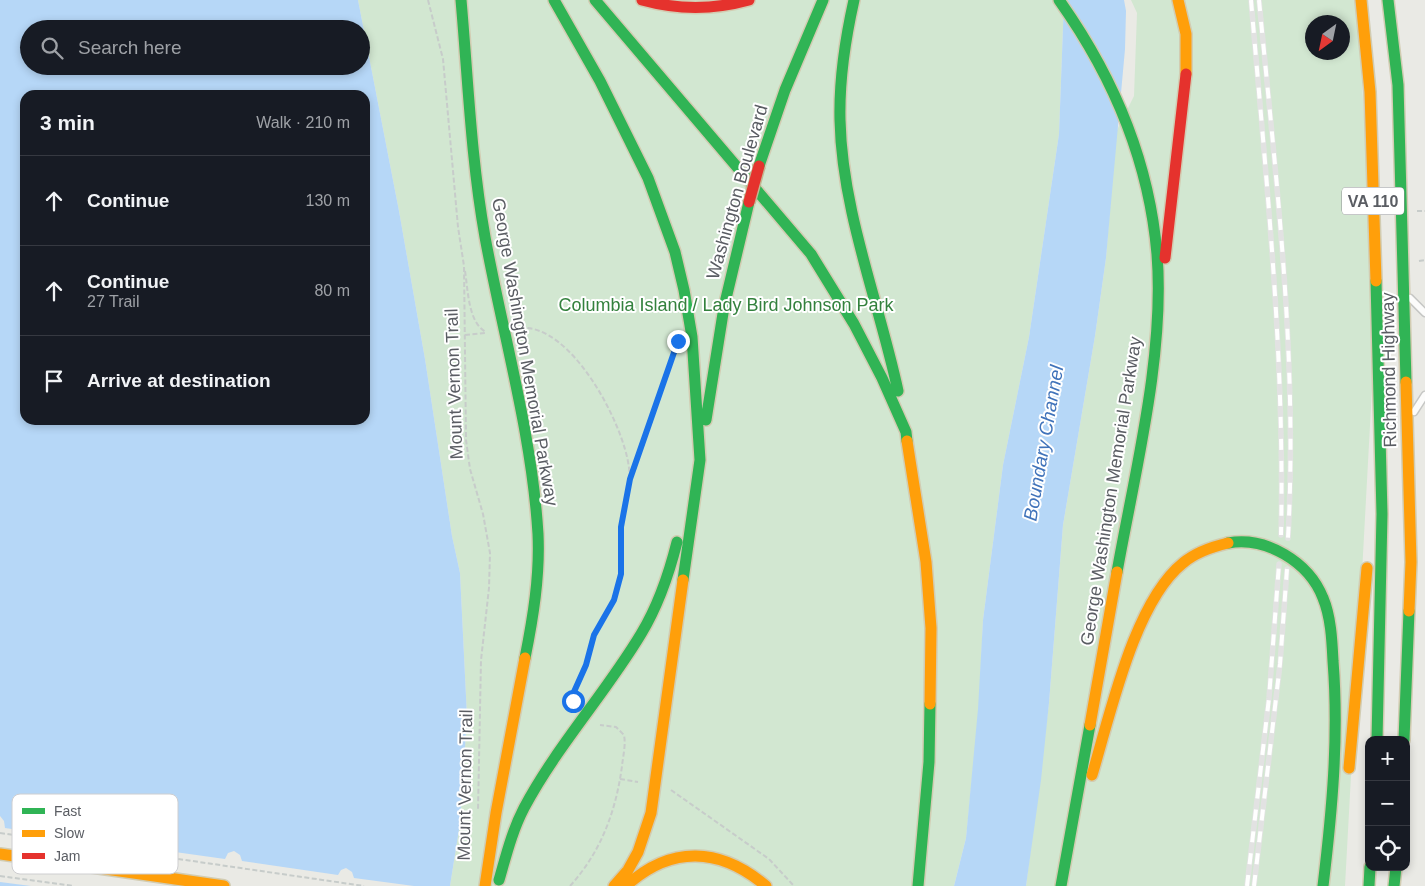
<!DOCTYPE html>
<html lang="en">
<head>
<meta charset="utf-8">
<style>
	body { margin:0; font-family:Helvetica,sans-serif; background:#242831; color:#f1f3f6 }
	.controls { position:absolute; right:15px; bottom:15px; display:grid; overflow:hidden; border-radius:10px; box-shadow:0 2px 8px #0003 }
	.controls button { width:45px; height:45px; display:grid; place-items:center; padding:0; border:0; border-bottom:1px solid #363941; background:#171b24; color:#f1f3f6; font:25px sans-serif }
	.compass { position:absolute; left:1305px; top:15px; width:45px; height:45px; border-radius:50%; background:#171b24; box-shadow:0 2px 8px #0003; rotate:213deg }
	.stop { position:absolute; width:15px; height:15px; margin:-11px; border:4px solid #1a73e8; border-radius:50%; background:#fff }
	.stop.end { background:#1a73e8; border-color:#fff; box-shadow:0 1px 5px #0008 }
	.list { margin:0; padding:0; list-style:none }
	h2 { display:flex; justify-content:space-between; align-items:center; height:65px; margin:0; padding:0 20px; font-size:21px }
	h2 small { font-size:16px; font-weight:400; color:#9ea1a6 }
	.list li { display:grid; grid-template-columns:32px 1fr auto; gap:15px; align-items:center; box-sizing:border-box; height:90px; padding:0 20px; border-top:1px solid #363941 }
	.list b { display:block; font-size:19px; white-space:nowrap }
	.list p { margin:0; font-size:16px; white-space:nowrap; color:#9ea1a6 }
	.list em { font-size:16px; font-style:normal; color:#9ea1a6 }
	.icon { flex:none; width:28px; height:28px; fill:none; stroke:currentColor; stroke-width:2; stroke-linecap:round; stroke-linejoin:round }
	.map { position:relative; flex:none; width:1425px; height:886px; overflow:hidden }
	.search { position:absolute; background:#171b24; box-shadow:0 2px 8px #0003; left:20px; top:20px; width:350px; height:55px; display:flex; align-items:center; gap:12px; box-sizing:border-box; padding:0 18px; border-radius:28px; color:#9ea1a6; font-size:19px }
	.panel { position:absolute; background:#171b24; box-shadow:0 2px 8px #0003; left:20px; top:90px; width:350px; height:335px; border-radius:15px }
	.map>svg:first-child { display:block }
	.green { fill:#d2e7d1; fill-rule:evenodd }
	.water { fill:#b6d7f7; fill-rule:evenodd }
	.pier { fill:#eaeae5 }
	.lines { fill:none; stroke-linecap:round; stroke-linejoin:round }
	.lane-casing { stroke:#c6c7c5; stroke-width:9 }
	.fast-casing { stroke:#d2ccb2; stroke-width:14 }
	.slow-casing { stroke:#d2ccb2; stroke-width:14 }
	.jam-casing { stroke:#d2ccb2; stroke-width:14 }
	.path { stroke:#c7ccca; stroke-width:2; stroke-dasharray:5 2.5; stroke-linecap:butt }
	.lane { stroke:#fcfcfb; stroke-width:6 }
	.fast { stroke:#30b455; stroke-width:11 }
	.slow { stroke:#ff9f0a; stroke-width:11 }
	.jam { stroke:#e5322d; stroke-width:11 }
	.rail-casing { stroke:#e2e2e2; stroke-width:5.5 }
	.rail { stroke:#fff; stroke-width:4; stroke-dasharray:11; stroke-linecap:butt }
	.jam-bridge-casing { stroke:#c2b792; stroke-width:14; stroke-linecap:butt }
	.jam-bridge { stroke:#e5322d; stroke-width:11 }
	.route { stroke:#1a73e8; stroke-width:6 }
	.labels { text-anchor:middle; stroke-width:4; stroke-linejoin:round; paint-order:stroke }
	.shield { fill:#fff; stroke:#8c8e92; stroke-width:1 }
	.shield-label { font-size:16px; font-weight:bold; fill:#5a5d63 }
	.street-label { font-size:18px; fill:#5a5d63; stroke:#fff }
	.park-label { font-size:18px; fill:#33813d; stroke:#fff }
	.water-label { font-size:19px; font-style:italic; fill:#4073ba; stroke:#fff }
	.key { fill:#fff; stroke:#ceced0; stroke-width:1 }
	.key-label { font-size:14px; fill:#5a5d63 }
</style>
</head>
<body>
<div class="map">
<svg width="1425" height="886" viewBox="0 0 1425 886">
	<rect width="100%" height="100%" fill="#eaeae5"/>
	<!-- green -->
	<path class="green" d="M358 0H1064L1059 134 1029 337 1003 465 983 620 979 709 966 838 954 886H450L460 823 467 717 460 573 452 536 425 359 399 211Z
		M1131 0H1357L1376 315 1345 886H1026L1049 703 1063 525 1095 336 1106 258 1116 132 1134 96 1137 13ZM1312 22H1342V52H1312Z"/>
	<!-- water -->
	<path class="water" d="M0 0H358L399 211 425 359 452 536 460 573 467 717 460 823 450 886H0ZM29 29H361V66H29ZM25 95H365V420H25Z
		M1064 0H1124L1126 11 1125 49 1106 258 1095 336 1063 525 1049 703 1041 780 1026 886H954L966 838 978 709 983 620 1003 465 1029 337 1059 134Z"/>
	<!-- pier -->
	<path class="pier" d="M0 816 4 821 5 828 108 843 111 837 117 835 123 838 125 845 225 859 228 853 234 851 240 855 242 861 338 875 341 870 346 868 352 872 354 878 414 886H31L0 882Z"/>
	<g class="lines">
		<!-- lane casing -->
		<g class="lane-casing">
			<path id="lane" d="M1410 298 1425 313
				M1414 412 1425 395"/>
		</g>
		<!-- fast casing -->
		<g class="fast-casing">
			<path id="fast" d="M461 0C468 79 471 159 485 237 503 335 532 434 538 534 540 576 533 618 525 658
				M554 0 600 81 648 178 675 252 684 290 692 337 700 460 683 580
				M595 0 811 254 854 324 882 378 906 432 907 441
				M854 0C845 40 839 79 840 120 842 212 879 302 898 391
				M1059 0C1113 76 1149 160 1157 254 1165 355 1135 471 1117 572
				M1388 0 1398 85 1406 382
				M759 166 785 90 823 0
				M1376 281 1382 514 1377 740
				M706 420 724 307 749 202
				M1228 543C1266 536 1309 562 1323 598 1331 617 1332 641 1333 661 1339 737 1332 811 1323 886
				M1404 740 1409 611
				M499 880C506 856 512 831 524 808 557 746 605 694 641 634 658 606 669 574 677 542
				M918 886 929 762 930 704
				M1061 886 1090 725
				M1369 886 1370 867
				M1394 886 1396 867"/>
		</g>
		<!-- slow casing -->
		<g class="slow-casing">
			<path id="slow" d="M1178 0 1186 34V74
				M1361 0 1370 92 1376 281
				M1406 382 1411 562 1409 611
				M907 441 926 562 931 628 930 704
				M1090 725 1117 572
				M1349 768 1367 568
				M1092 775C1110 716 1134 602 1183 563 1196 552 1211 547 1228 543
				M0 854 224 886
				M485 886 496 813 525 658
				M614 886 628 870 638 852 651 813 683 580
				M626 886C671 845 720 847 766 886"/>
		</g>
		<!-- jam casing -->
		<g class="jam-casing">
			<path id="jam" d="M642 0C678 10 713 10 749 0
				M1165 258 1186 74"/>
		</g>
		<!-- path -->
		<path class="path" d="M428 0 443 59 458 227 464 266 466 440 470 469 483 514 490 553 489 588 481 660 478 811
			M1417 211H1425
			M1419 261 1425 260
			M465 271C468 289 468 323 486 332
			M520 328C571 323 624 424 629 468 632 487 622 508 621 528 620 543 623 561 620 577 615 604 603 612 594 635 590 645 590 657 585 668 581 679 570 689 574 702
			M465 335 485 333
			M630 477 675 352
			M620 779 638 782
			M671 790 769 859 794 886
			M0 833 364 886
			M0 876 74 886
			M570 886C601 852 616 811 622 766 623 756 626 745 624 735L616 727 600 725"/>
		<!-- lane -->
		<use href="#lane" class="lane"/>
		<!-- fast -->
		<use href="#fast" class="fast"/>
		<!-- slow -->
		<use href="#slow" class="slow"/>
		<!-- jam -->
		<use href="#jam" class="jam"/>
		<!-- rail casing -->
		<g class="rail-casing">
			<path id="rail" d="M1251 0C1266 178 1285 355 1281 535
				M1259 0C1276 179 1298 358 1288 538
				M1247 886 1269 698 1279 564
				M1254 886 1280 664 1287 569"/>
		</g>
		<!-- rail -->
		<use href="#rail" class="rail"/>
		<!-- jam-bridge casing -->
		<g class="jam-bridge-casing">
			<path id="jam-bridge" d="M749 202 759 166"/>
		</g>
		<!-- jam-bridge -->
		<use href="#jam-bridge" class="jam-bridge"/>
	</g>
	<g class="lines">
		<!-- route -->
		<path class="route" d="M573 701V694L586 665 594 635 614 600 621 574V527L630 479 678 341"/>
	</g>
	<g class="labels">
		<!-- shield labels -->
		<rect class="shield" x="1342" y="187.5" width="62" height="27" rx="4"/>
		<g class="shield-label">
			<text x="1373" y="207">VA 110</text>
		</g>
		<!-- street labels -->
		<g class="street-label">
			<text transform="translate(737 192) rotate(-74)" y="6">Washington Boulevard</text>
			<text transform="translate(525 352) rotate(80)" y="6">George Washington Memorial Parkway</text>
			<text transform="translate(1389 370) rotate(-91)" y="6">Richmond Highway</text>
			<text transform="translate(454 384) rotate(-92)" y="6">Mount Vernon Trail</text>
			<text transform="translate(1111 491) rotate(-81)" y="6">George Washington Memorial Parkway</text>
			<text transform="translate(465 785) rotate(-89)" y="6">Mount Vernon Trail</text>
		</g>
		<!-- park labels -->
		<g class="park-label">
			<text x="726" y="311">Columbia Island / Lady Bird Johnson Park</text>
		</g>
		<!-- water labels -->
		<g class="water-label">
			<text transform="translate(1043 443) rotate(-80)" y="7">Boundary Channel</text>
		</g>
	</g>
	<!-- legend -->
	<rect x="12" y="794" width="166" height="80" rx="8" class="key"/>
	<rect x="22" y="808" width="23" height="6" fill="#30b455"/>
	<rect x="22" y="830" width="23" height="7" fill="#ff9f0a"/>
	<rect x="22" y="853" width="23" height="6" fill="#e5322d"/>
	<g class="key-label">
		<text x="54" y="816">Fast</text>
		<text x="54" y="838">Slow</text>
		<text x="54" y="861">Jam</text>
	</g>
</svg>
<div class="controls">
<button>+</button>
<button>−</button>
<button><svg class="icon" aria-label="locate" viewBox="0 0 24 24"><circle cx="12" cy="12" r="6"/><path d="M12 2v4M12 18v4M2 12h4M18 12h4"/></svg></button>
</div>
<svg class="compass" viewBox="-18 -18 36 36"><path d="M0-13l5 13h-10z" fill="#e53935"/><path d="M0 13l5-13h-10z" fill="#9ea1a6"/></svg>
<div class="stop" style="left:573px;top:701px"></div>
<div class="stop end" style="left:678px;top:341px"></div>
<div class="search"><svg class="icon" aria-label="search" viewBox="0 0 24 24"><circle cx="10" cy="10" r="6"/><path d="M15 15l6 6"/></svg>Search here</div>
<section class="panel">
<h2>3 min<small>Walk · 210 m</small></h2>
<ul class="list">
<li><svg class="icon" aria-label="ahead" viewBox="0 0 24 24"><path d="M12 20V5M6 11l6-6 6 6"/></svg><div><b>Continue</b></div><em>130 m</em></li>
<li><svg class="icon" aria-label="ahead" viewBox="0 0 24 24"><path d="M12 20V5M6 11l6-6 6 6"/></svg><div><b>Continue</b><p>27 Trail</p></div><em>80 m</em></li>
<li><svg class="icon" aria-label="arrive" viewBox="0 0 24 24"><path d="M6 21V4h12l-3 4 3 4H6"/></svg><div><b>Arrive at destination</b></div></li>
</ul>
</section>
</div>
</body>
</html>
